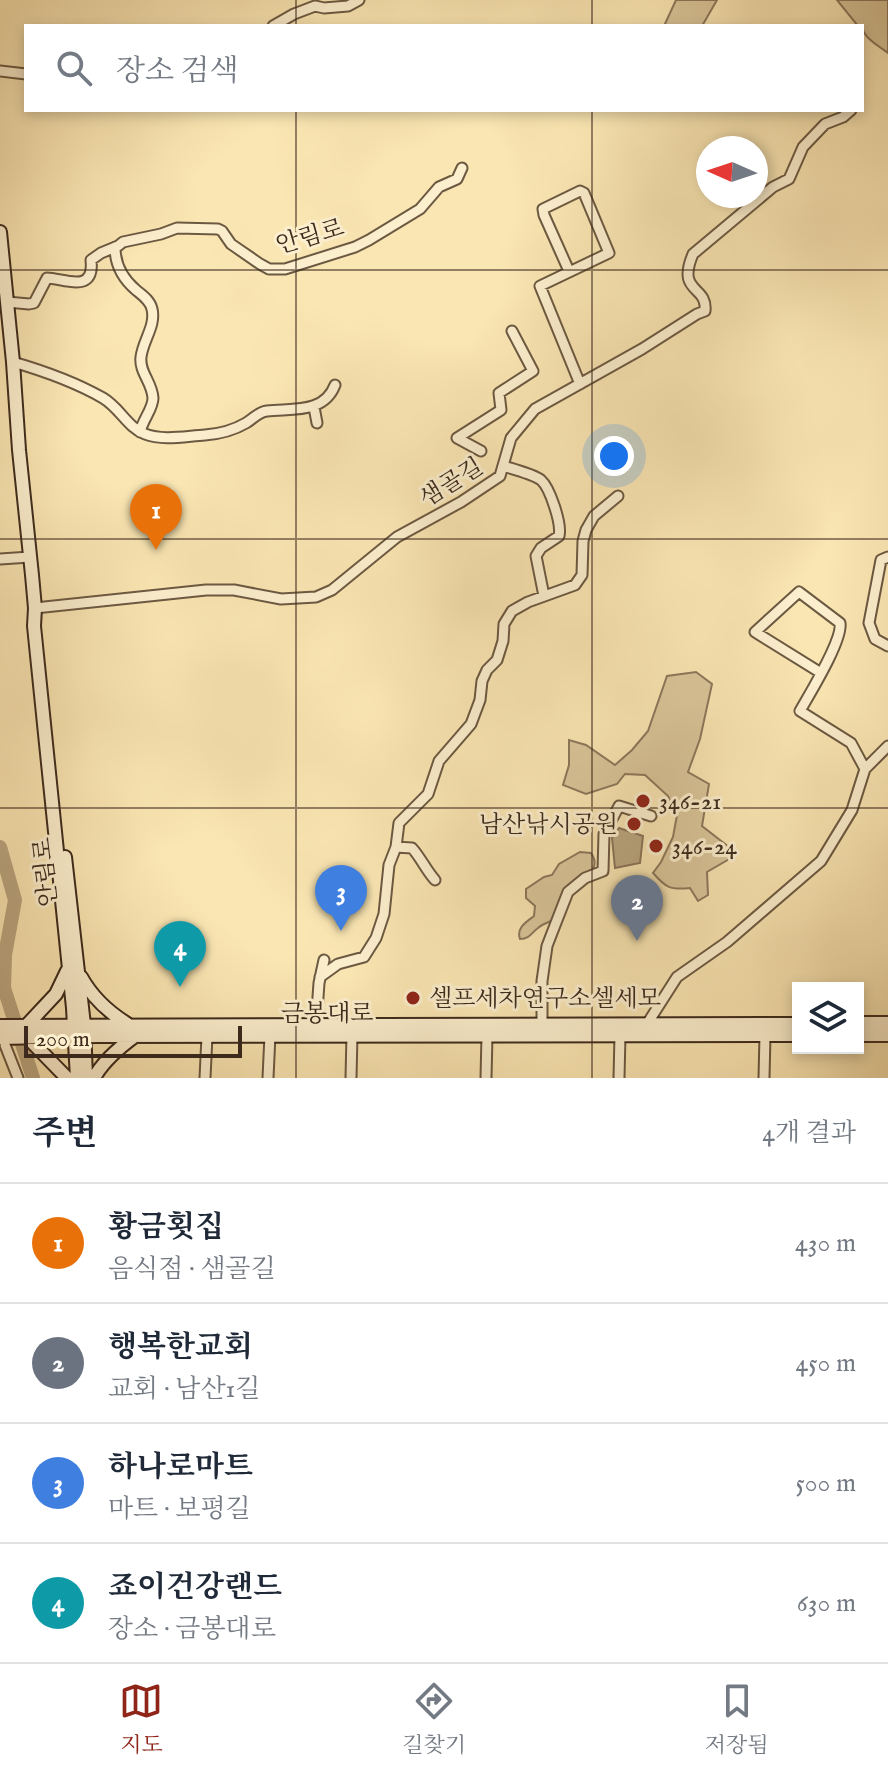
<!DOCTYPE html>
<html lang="ko">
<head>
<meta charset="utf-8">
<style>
	body { margin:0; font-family:"IM FELL English","Noto Serif KR",serif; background:#f2f2f3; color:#1f2937 }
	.controls { position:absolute; right:24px; bottom:24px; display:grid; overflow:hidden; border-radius:0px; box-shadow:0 4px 12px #0003 }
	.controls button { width:72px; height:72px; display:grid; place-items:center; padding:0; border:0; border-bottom:2px solid #e0e1e3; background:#fff; color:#1f2937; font:40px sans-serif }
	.compass { position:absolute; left:696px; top:136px; width:72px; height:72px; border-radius:50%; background:#fff; box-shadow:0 4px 12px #0003; rotate:273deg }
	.scale { position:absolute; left:24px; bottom:20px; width:218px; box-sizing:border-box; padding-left:8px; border:4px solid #3d2a1d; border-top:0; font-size:22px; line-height:28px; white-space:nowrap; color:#3d2a1d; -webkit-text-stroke:6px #fcefce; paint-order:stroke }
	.you { position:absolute; left:614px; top:456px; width:28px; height:28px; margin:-20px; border:6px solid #fff; border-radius:50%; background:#1a73e8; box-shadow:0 0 0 12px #1a73e833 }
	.badge { display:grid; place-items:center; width:52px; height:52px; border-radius:50%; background:#8f2418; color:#fff; font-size:26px; font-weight:700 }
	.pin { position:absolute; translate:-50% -66px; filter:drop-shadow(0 2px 4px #0008) }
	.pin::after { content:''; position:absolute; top:42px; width:28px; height:24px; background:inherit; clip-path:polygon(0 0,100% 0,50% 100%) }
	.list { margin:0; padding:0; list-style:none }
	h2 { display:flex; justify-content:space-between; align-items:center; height:104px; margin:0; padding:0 32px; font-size:34px }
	h2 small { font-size:26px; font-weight:400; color:#747a83 }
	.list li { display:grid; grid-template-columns:52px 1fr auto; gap:24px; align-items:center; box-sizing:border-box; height:120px; padding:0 32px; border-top:2px solid #e0e1e3 }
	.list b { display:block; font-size:30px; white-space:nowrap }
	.list p { margin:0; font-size:26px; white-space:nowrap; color:#747a83 }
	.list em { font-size:26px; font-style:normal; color:#747a83 }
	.icon { flex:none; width:44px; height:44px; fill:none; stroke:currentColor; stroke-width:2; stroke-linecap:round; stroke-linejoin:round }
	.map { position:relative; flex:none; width:888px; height:1078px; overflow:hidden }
	.search { position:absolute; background:#fff; box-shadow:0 4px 12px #0003; left:24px; right:24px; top:24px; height:88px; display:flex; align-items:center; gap:20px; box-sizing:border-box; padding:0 28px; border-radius:0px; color:#747a83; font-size:30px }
	.sheet { height:584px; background:#fff }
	nav { display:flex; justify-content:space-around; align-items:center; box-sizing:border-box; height:112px; border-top:2px solid #e0e1e3; background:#fff; font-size:22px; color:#747a83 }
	nav a { display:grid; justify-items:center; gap:4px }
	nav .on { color:#8f2418 }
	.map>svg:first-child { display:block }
	.green { fill:#dac69a; stroke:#8c785c; stroke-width:2 }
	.water { fill:#baa680; stroke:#887458; stroke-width:2 }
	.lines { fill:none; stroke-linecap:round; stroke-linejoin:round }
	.river { stroke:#baa680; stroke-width:14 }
	.street-casing { stroke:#6c5942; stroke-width:13 }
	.secondary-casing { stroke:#3d2a1d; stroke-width:16 }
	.street { stroke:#fcefce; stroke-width:9 }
	.secondary { stroke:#fcefce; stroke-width:12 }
	.grid { fill:none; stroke:#3d2a1d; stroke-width:2; stroke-opacity:0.55 }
	.poi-dot { fill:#8f2418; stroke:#fcefce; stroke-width:3 }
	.labels { text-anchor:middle; stroke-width:6; stroke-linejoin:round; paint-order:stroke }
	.street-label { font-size:24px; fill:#3d2a1d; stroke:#fcefce }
	.poi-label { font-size:24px; fill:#3d2a1d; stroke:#fcefce; text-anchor:start }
</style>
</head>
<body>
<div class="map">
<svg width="888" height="1078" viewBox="0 0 888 1078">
	<rect width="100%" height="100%" fill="#fae6b3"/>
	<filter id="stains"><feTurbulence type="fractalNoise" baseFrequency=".0025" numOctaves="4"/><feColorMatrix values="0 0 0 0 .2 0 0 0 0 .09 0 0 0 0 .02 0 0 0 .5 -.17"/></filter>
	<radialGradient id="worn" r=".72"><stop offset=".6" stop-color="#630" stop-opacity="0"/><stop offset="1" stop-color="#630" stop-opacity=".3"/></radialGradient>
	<!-- green -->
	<path class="green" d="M676 0H717L702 26H664Z
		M837 0H888V53C879 46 863 38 862 26H858Z
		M696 672 712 684 700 739 688 772 709 784 702 826 729 847 731 858 707 872 708 895 698 901 690 888C670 890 666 888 653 873L661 862 673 837 677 815 668 796 645 775 625 774 617 784 586 794 563 785 569 765V740L586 745 615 765 632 750 648 731 667 676Z
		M580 852 591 853C606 874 571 880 562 895 558 902 556 912 553 920 549 922 542 924 538 928 531 933 530 939 520 939 516 928 526 922 534 916L535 906 526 898V889L544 877 552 875 559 864Z"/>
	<!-- water -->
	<path class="water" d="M619 828 643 836 640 863 615 868 612 838Z"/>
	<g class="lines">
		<!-- river -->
		<path class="river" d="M0 847 15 900 5 955 4 988 33 1078"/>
		<!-- street casing -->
		<g class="street-casing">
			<path id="street" d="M273 26 294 14 315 6 324 8 348 6 359 0
				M0 71 26 74
				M115 247C115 265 123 279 136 290 142 295 150 300 152 309 156 326 143 340 141 357 139 372 152 382 153 398 153 409 143 419 140 432
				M569 271 544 215 543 209 580 191 584 193 609 253 540 286 580 384
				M7 302 29 304 34 303 47 278C63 278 95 295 91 260L101 253 118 246 123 242 161 234 177 228 218 229 222 231 231 244 260 264 269 269H285L355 247 369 240 420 209 439 187 457 179 462 168
				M13 362C44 371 75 382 103 398 120 408 127 427 145 434 163 441 186 436 205 435 219 434 234 430 246 423 253 419 258 412 267 411 292 408 324 414 335 385
				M314 407 317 423
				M481 451 457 438 501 410 499 393 533 371 512 331
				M503 466C513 469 533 474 541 480 550 488 562 524 559 536L541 548 536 556 544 596
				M888 557 881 560 869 623 875 639 888 646
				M0 559 30 557
				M35 608 206 590H234L281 599 316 597 332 590 397 537 461 502 500 476 511 438 535 409 642 349 697 314 705 311C708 285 676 294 693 254L773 187 789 179 803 147 825 124 843 117 851 110
				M821 673 755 632 799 592 840 623C843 640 810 693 800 711L851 743 865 769
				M396 847 412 848C421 858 426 870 435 880
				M320 977 338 964 364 957 376 938 384 914 389 865 396 847 399 823 428 794 439 761 471 724 480 700 482 681 487 670 497 660 503 641 504 624 512 611 528 602 575 585 582 575 583 541 586 530 594 516 618 496
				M542 1024V981L547 946 552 933 568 892 585 878 603 871 604 834 619 806 651 816
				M647 1024 677 977 727 942 821 861 852 810 865 769 888 746
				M316 1025 319 983 324 960
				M5 1045 18 1078
				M205 1078 207 1036
				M268 1078 270 1035
				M351 1078 352 1035
				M486 1078 487 1035
				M619 1078 620 1035
				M764 1078 765 1035"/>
		</g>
		<!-- secondary casing -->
		<g class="secondary-casing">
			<path id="secondary" d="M0 232 13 362 19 450 32 575 35 608 34 626 73 1008 77 1078
				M65 857 84 1025 86 1078
				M81 977C92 997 107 1011 126 1023
				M858 1023H888
				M27 1025 56 994 67 971
				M0 1026 798 1024
				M858 1035H888
				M27 1037 67 1078
				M0 1038 98 1036 798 1035
				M94 1078C103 1061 120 1047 135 1036"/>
		</g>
		<!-- street -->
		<use href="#street" class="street"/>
		<!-- secondary -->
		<use href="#secondary" class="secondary"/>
	</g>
	<!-- grid -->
	<path class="grid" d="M296 0V26M592 0V26M296 110V1078M592 110V1078M0 270H888M0 539H888M0 808H888"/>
	<!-- markers -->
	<g class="poi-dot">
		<circle cx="643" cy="801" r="8"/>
		<circle cx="634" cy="824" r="8"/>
		<circle cx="656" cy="846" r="8"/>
		<circle cx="413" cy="998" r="8"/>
	</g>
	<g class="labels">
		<!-- street labels -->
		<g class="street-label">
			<text transform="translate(310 236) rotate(-16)" y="8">안림로</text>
			<text transform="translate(451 482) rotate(-32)" y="8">샘골길</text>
			<text transform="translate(45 872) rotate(-96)" y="8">안림로</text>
			<text x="327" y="1021">금봉대로</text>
		</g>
		<!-- poi labels -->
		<g class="poi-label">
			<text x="659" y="809">346-21</text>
			<text x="618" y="832" text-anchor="end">남산낚시공원</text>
			<text x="672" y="854">346-24</text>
			<text x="429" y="1006">셀프세차연구소셀세모</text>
		</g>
	</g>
	<rect width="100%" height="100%" filter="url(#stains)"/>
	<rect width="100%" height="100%" fill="url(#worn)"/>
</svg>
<div class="controls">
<button><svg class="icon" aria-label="layers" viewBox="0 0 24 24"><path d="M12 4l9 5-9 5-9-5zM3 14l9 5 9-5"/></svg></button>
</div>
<svg class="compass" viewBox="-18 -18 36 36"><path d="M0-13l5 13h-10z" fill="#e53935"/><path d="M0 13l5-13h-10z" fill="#747a83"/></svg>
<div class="scale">200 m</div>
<div class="you"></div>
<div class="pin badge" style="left:156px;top:550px;background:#e8710a">1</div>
<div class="pin badge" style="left:637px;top:941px;background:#6b7280">2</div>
<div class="pin badge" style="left:341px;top:931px;background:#3f7fe0">3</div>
<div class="pin badge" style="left:180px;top:987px;background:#0f9aa8">4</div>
<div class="search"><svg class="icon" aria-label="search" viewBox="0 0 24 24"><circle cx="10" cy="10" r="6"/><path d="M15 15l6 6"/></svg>장소 검색</div>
</div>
<section class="sheet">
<h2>주변<small>4개 결과</small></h2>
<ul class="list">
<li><span class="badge" style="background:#e8710a">1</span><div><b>황금횟집</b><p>음식점 · 샘골길</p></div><em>430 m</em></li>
<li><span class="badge" style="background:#6b7280">2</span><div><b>행복한교회</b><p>교회 · 남산1길</p></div><em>450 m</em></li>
<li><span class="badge" style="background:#3f7fe0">3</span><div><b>하나로마트</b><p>마트 · 보평길</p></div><em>500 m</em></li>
<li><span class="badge" style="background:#0f9aa8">4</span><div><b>죠이건강랜드</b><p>장소 · 금봉대로</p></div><em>630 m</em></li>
</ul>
</section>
<nav>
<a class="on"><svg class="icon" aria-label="map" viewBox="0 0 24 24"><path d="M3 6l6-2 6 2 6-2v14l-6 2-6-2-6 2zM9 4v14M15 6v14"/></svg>지도</a>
<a><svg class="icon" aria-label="directions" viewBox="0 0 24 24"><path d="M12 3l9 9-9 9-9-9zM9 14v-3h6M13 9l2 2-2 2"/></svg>길찾기</a>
<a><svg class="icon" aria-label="saved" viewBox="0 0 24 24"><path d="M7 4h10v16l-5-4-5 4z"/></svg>저장됨</a>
</nav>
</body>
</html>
